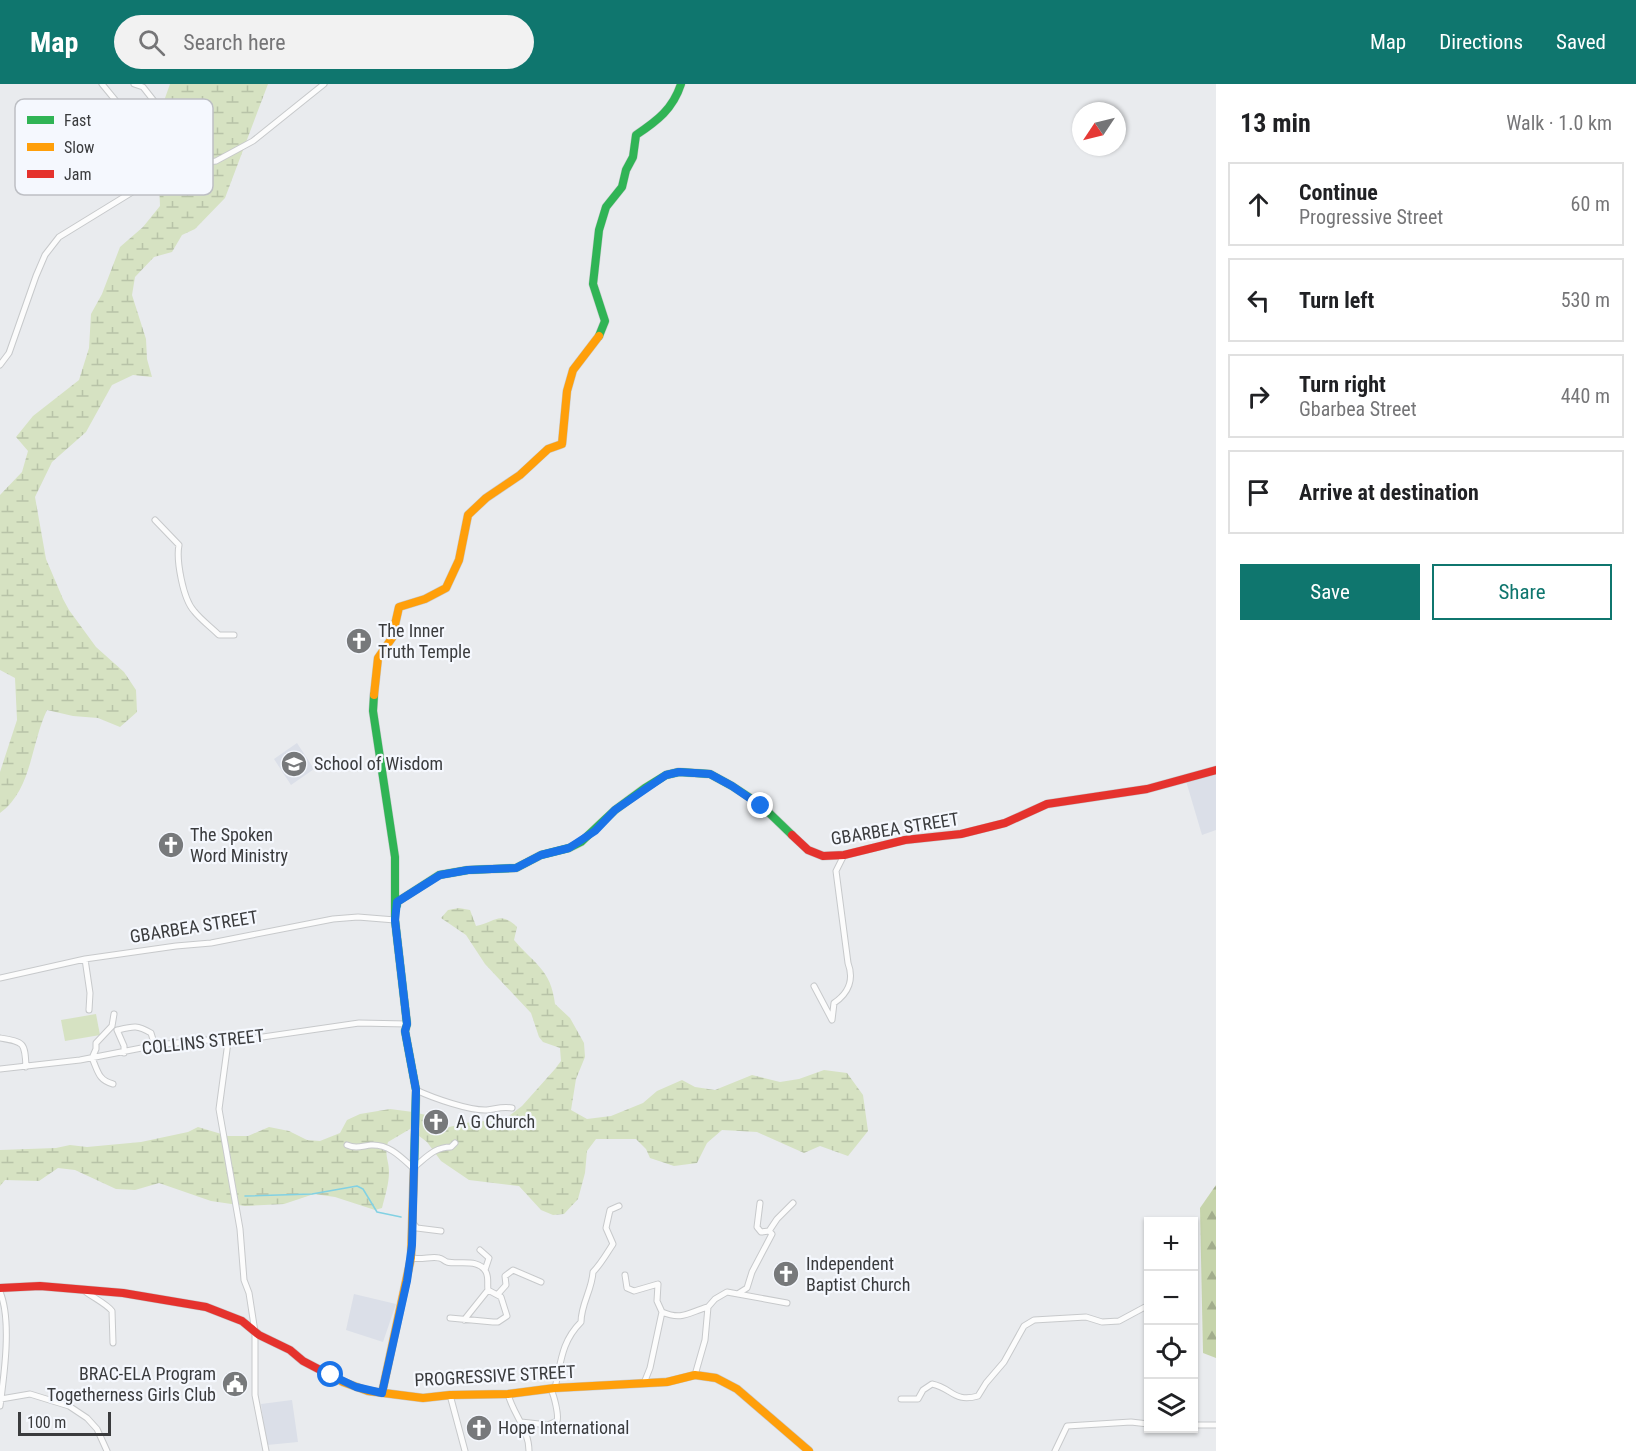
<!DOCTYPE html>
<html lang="en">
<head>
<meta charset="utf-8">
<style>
	body { margin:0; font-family:"Roboto Condensed",sans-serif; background:#f2f2f2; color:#202124 }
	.controls { position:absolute; right:18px; bottom:18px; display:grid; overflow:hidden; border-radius:0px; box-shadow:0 2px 4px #0004 }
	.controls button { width:54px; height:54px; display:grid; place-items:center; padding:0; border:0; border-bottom:2px solid #e0e0e0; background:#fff; color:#202124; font:30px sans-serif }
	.compass { position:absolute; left:1072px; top:18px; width:54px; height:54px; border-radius:50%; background:#fff; box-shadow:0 2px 4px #0004; rotate:235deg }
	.scale { position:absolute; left:18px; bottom:15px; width:93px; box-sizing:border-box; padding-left:6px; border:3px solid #3a3b3d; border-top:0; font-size:16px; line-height:21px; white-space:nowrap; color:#3a3b3d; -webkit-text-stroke:4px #f5f8fe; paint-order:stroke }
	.stop { position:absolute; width:18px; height:18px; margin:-14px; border:4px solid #1a73e8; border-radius:50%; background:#fff }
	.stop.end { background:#1a73e8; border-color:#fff; box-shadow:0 2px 6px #0008 }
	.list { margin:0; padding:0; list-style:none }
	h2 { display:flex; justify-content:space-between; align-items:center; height:78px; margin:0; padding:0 24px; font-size:26px }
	h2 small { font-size:20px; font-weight:400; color:#757577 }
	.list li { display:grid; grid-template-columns:39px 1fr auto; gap:18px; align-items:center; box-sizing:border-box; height:84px; margin:0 12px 12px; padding:0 12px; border:2px solid #e0e0e0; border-radius:0px }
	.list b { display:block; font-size:22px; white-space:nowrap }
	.list p { margin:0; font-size:20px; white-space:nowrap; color:#757577 }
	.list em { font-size:20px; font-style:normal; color:#757577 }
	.actions { display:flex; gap:12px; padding:18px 24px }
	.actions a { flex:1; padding:14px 0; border:2px solid #0f766e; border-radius:0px; text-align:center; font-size:21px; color:#0f766e }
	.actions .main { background:#0f766e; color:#fff }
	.icon { flex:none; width:33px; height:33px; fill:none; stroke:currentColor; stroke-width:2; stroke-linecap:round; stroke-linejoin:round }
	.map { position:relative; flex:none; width:1216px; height:1367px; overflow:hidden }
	header { display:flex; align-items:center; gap:36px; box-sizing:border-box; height:84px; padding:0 30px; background:#0f766e; color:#fff }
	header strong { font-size:28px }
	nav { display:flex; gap:33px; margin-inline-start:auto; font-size:21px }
	.search { width:420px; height:54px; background:#f2f2f2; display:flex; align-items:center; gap:15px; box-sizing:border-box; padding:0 21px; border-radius:33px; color:#757577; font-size:22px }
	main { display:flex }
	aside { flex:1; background:#fff }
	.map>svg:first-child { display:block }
	.built { fill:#dbdfe8 }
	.forest { fill:url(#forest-firs) }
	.wetland { fill:url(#wetland-marsh) }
	.pitch { fill:#d6e2c2 }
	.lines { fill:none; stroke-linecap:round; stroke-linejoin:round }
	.stream { stroke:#82d1e3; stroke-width:1.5 }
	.street-casing { stroke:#c7c9cb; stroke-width:7 }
	.fast-casing { stroke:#c7c9cb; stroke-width:9 }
	.slow-casing { stroke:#c7c9cb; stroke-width:9 }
	.jam-casing { stroke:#c7c9cb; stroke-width:9 }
	.street { stroke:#fcfcfc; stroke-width:5 }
	.fast { stroke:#30b455; stroke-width:8 }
	.slow { stroke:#ff9f0a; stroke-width:8 }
	.jam { stroke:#e5322d; stroke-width:8 }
	.route { stroke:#1a73e8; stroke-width:8 }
	.labels { text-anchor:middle; stroke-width:4.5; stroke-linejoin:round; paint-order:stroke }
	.poi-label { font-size:18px; fill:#3a3b3d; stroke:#f5f8fe; text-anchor:start }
	.street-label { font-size:18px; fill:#3a3b3d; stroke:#f5f8fe }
	.key { fill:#f5f8fe; stroke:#bdbfc4; stroke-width:1.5 }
	.key-label { font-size:16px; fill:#3a3b3d }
</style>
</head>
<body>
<header>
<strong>Map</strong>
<div class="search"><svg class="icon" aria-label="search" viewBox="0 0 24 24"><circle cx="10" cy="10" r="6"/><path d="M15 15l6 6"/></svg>Search here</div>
<nav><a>Map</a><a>Directions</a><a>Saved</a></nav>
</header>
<main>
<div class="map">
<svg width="1216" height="1367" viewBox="0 0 1216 1367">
	<defs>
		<pattern id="forest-firs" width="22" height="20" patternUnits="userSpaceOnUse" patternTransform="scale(1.5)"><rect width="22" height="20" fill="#c6d4ab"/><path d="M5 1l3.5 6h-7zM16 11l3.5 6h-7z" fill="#a2ad8c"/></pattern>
		<pattern id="wetland-marsh" width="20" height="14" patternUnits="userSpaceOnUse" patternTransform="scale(1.5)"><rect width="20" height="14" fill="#d6e2c2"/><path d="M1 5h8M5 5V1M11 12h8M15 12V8" fill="none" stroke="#b8c3a8"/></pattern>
	</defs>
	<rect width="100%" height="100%" fill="#e9ebee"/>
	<!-- built -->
	<path class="built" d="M297 659 314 685 291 701 274 675Z
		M1216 686V746L1202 751 1186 697Z
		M354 1210 396 1220 383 1258 346 1246Z
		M292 1316 298 1358 267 1361 261 1320Z"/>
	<!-- forest -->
	<path class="forest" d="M1216 1101V1274L1203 1269 1200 1124Z"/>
	<!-- wetland -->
	<path class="wetland" d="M170 0H268L225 114 195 145 182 151 172 168 154 173 135 193 132 211 146 255 147 275 152 293 133 291 112 301 86 348 52 378 35 413 46 475 63 515 69 526 96 563 124 588 136 606 137 628 120 643 98 634 73 632 47 626C31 659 32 706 0 729V688L17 636 15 594 0 586V411L22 388 28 367 16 353 33 332 79 296 89 264 91 230 102 210 120 163 143 143 160 122 158 74 154 45Z
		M459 824 470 826 476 842C496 838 499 826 517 843L514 856C534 880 551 885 555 920L570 934 584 959 585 973 576 995 571 1026 587 1035 611 1032 643 1019 657 1007 682 996 695 1003 715 1006 752 991 780 998 799 995 824 986 847 989 863 1011 868 1047 848 1072 820 1062 804 1069 757 1048 722 1046 707 1059 697 1079 674 1082 650 1074 646 1065 636 1055H596L587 1067 585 1089 578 1115 564 1130 553 1131 541 1126 519 1102 469 1096 441 1077 427 1058 410 1045 388 1058C384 1072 389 1076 389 1088 389 1100 385 1112 382 1124L375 1126 335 1113 314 1110 284 1120 245 1122 211 1117 159 1099 135 1106 116 1105 75 1086 58 1084 39 1097 5 1096 0 1102V1066L56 1064 70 1061 87 1063 141 1058 188 1048 198 1043 228 1052H248L269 1043 289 1047 307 1056 320 1057 340 1049 347 1036 360 1030 390 1025 413 1028 426 1031 445 1044 475 1037 501 1038 522 1022 555 985 561 977 560 964 543 958 539 953 531 929 485 880 466 851 441 834 448 826Z"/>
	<!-- pitch -->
	<path class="pitch" d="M96 930 100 951 65 957 61 936Z"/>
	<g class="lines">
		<!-- stream -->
		<path class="stream" d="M245 1112 312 1110 357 1102 363 1105 377 1128 401 1133"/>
		<!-- street casing -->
		<g class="street-casing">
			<path id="street" d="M102 0 135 40 150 66 157 94
				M134 0 143 3 169 36 187 44 199 63 201 79
				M0 281 9 269 36 192 45 171 59 153 173 83 216 77 253 57 324 0
				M155 436 179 461C176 476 183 515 194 527 201 536 211 543 219 551H234
				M85 875 90 909 89 926
				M0 894 85 875 176 862 211 859 333 835 358 833 395 836
				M814 902 832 936 834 919C849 909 854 895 848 879L836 787 844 771
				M117 946 124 962V969
				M118 946C134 942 137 941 151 949L155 962
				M0 954C24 958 25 958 26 983
				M228 958 219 1025 240 1145 244 1196 249 1209 255 1248V1311L266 1367
				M0 985 80 976 157 961 206 956 228 958 359 939 407 940
				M113 1000C98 996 98 987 92 974L96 965V959L112 942 114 930
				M416 1006C433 1014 470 1027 487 1026 496 1025 502 1022 512 1024
				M347 1061C356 1065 362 1062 371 1061 389 1060 401 1073 413 1084 426 1074 434 1063 451 1063L455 1059
				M760 1119 757 1143 761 1148 769 1147
				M413 1139 417 1144 441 1147
				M480 1166 489 1174 485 1186
				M411 1174C422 1176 432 1172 439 1174 442 1174 444 1177 447 1178 459 1181 479 1174 486 1188 489 1194 487 1200 488 1206L501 1213 507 1232 498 1238H493L450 1234
				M625 1191 627 1204 634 1207 658 1200 657 1217 662 1228C683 1237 689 1228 708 1223
				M85 1207C92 1213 107 1220 112 1227L113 1259
				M0 1208C12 1236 4 1292 0 1322
				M739 1209 747 1204 752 1188 772 1150 769 1147 777 1135 793 1119
				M498 1210 506 1201 505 1192 513 1186 541 1198
				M464 1236 488 1206
				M695 1291 705 1256 708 1223 715 1215 727 1208 787 1219
				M644 1299 650 1284 662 1228
				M555 1304C561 1279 561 1258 581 1238 581 1220 592 1206 593 1188 601 1180 607 1169 613 1160L606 1144 610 1126 619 1122
				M508 1310C513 1330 529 1345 529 1367
				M450 1311 465 1367
				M1 1315 30 1310 69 1322 87 1334 97 1345 107 1367
				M901 1315H918L923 1306 932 1300C952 1304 954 1319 978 1312L986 1299 1004 1278 1024 1242 1034 1236 1086 1233 1102 1238 1119 1237 1145 1223 1148 1224
				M521 1338 548 1341 557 1337C559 1331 554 1311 551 1306
				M1194 1341H1216
				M1055 1367 1067 1342 1131 1338 1148 1340"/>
		</g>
		<!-- fast casing -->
		<g class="fast-casing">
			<path id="fast" d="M599 252 605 237 593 200 599 146 606 123 622 103 626 86 633 73 636 51C657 37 673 25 681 0
				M374 611 373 627 395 773V836L407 940 405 947 416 1006 414 1084
				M397 821V818L439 791 468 786 516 784 541 771 569 764 581 758 615 726 645 704 666 691 679 688 710 690 732 702 761 721 792 751"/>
		</g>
		<!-- slow casing -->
		<g class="slow-casing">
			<path id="slow" d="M374 611 378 574 392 554 399 523 425 515 446 504 459 476 468 431 486 414 520 391 548 365 562 360 567 307 573 286 599 252
				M326 1289 343 1298 368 1307 423 1314 450 1311 508 1310 555 1304 667 1298 695 1291 716 1294 737 1305 809 1367
				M382 1309 411 1174 414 1084"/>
		</g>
		<!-- jam casing -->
		<g class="jam-casing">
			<path id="jam" d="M792 751 808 766 823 772 844 771 905 756 961 750 1005 739 1047 720 1147 705 1216 686
				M0 1204 40 1202 123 1209 206 1223 242 1237 259 1251 290 1266 303 1277 326 1289"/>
		</g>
		<!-- street -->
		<use href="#street" class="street"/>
		<!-- fast -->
		<use href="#fast" class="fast"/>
		<!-- slow -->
		<use href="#slow" class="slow"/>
		<!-- jam -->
		<use href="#jam" class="jam"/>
	</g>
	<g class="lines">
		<!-- route -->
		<path class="route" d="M331 1291 356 1303 382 1309 407 1197 412 1161 416 1006 405 947 407 940 395 836 397 818 440 791 468 786 516 784 541 771 569 764 595 747 615 726 666 691 679 688 710 690 732 702 761 722"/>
	</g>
	<!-- icons -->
	<defs>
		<g id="church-disc" transform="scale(1.35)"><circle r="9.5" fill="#77797b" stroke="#f5f8fe"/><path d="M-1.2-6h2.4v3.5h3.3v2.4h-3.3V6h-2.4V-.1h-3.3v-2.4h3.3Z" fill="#fff"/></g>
		<g id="school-disc" transform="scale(1.35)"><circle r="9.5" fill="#77797b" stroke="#f5f8fe"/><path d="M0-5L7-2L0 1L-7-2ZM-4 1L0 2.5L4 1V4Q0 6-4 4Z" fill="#fff"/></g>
		<g id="civic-disc" transform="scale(1.35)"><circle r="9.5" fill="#77797b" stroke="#f5f8fe"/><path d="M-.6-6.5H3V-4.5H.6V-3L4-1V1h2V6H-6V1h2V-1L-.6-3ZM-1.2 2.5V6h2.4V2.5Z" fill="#fff"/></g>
	</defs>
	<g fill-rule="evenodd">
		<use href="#church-disc" x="359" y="557"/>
		<use href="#school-disc" x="294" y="680"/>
		<use href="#church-disc" x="171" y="761"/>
		<use href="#church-disc" x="436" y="1038"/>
		<use href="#church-disc" x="786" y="1190"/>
		<use href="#civic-disc" x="235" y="1300"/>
		<use href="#church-disc" x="479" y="1344"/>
	</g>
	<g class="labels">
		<!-- poi labels -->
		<g class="poi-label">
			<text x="378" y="553">The Inner<tspan x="378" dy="21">Truth Temple</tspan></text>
			<text x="314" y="686">School of Wisdom</text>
			<text x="190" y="757">The Spoken<tspan x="190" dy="21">Word Ministry</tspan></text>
			<text x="456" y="1044">A G Church</text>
			<text x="806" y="1186">Independent<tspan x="806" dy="21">Baptist Church</tspan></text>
			<text x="216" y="1296" text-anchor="end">BRAC-ELA Program<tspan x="216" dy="21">Togetherness Girls Club</tspan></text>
			<text x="498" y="1350">Hope International</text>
		</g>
		<!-- street labels -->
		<g class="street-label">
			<text transform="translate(895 745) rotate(-9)" y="6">GBARBEA STREET</text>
			<text transform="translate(194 843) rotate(-9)" y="6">GBARBEA STREET</text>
			<text transform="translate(203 958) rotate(-6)" y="6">COLLINS STREET</text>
			<text transform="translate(495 1292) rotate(-3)" y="6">PROGRESSIVE STREET</text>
		</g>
	</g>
	<!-- legend -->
	<rect x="15" y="15" width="198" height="96" rx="9" class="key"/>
	<rect x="27" y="32" width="27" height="8" fill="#30b455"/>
	<rect x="27" y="59" width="27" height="8" fill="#ff9f0a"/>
	<rect x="27" y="86" width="27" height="8" fill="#e5322d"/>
	<g class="key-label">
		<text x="64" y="42">Fast</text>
		<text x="64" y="69">Slow</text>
		<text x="64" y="96">Jam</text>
	</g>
</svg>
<div class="controls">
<button>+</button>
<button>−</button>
<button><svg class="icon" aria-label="locate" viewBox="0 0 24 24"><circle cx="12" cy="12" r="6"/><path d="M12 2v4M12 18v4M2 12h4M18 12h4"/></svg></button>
<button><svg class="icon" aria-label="layers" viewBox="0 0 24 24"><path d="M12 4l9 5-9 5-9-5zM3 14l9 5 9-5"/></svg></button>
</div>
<svg class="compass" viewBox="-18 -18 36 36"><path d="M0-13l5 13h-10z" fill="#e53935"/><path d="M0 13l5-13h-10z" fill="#757577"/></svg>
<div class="scale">100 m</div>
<div class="stop" style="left:331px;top:1291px"></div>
<div class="stop end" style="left:761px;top:722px"></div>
</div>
<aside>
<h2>13 min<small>Walk · 1.0 km</small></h2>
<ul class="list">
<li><svg class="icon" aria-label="ahead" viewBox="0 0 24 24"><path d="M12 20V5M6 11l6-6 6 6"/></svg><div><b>Continue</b><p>Progressive Street</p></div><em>60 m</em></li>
<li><svg class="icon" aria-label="left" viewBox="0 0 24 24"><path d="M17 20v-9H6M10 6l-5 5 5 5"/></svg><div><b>Turn left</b></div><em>530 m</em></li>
<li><svg class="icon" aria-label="right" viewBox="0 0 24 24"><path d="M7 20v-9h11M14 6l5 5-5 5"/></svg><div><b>Turn right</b><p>Gbarbea Street</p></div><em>440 m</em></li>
<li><svg class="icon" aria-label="arrive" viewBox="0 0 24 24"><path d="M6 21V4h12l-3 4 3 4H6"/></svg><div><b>Arrive at destination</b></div></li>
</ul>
<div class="actions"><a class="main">Save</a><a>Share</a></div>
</aside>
</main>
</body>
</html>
